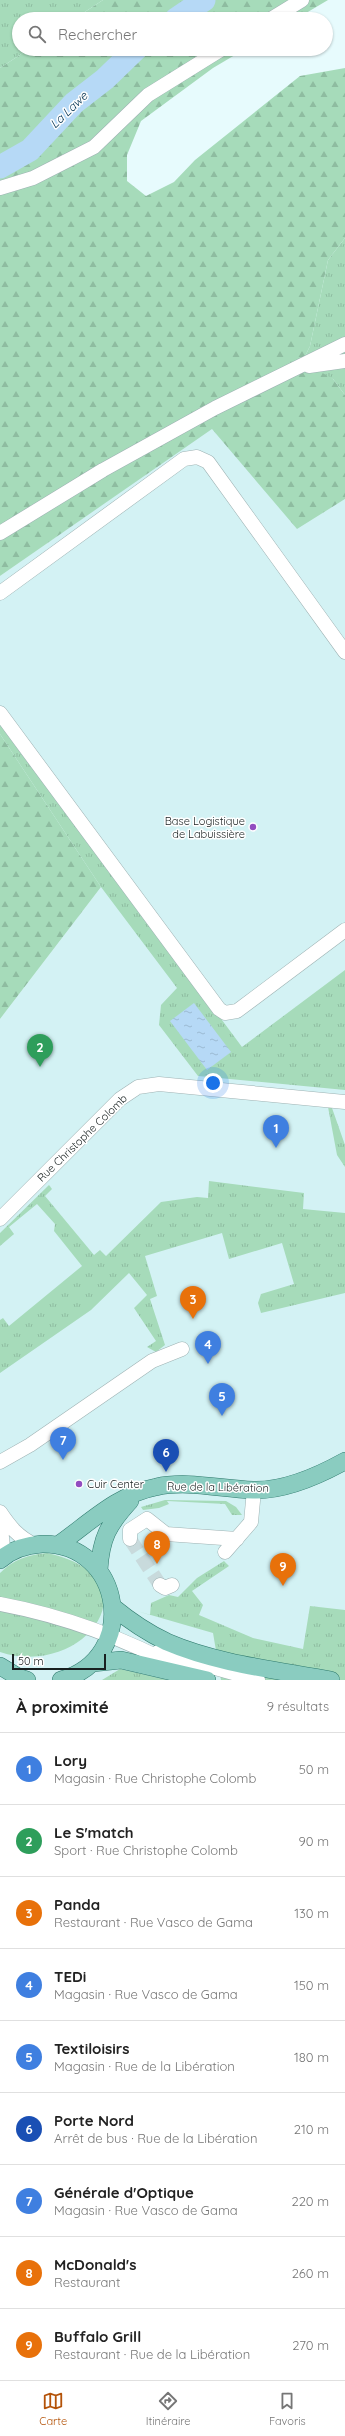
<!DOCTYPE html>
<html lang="fr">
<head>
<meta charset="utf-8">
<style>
	body { margin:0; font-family:Quicksand,sans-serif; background:#f6f6f6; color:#222 }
	.scale { position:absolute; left:12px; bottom:10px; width:94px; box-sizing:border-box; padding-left:4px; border:2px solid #182020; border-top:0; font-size:11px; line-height:14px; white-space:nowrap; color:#182020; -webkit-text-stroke:3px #fff; paint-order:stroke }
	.you { position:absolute; left:213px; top:1083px; width:14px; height:14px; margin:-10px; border:3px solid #fff; border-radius:50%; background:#1a73e8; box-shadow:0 0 0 6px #1a73e833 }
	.badge { display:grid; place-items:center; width:26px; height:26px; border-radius:50%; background:#b45309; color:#fff; font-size:13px; font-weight:700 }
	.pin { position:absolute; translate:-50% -33px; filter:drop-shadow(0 1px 2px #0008) }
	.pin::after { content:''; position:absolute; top:21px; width:14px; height:12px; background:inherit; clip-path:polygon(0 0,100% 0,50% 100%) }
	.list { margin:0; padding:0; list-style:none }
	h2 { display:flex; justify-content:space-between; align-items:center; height:52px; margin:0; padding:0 16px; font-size:17px }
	h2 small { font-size:13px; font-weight:400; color:#767676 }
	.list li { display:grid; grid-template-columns:26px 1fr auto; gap:12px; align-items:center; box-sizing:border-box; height:72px; padding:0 16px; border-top:1px solid #e0e0e0 }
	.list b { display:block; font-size:15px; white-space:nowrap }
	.list p { margin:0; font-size:13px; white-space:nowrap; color:#767676 }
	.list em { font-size:13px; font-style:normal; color:#767676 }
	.icon { flex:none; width:22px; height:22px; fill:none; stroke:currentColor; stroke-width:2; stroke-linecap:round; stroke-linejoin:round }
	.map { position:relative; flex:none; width:345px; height:1680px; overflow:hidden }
	.search { position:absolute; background:#fff; box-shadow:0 1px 3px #0004; left:12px; right:12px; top:12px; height:44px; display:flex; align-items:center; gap:10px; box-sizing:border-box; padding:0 14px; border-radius:22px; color:#767676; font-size:15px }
	.sheet { height:700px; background:#fff }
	nav { display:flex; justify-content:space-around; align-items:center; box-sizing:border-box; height:56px; border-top:1px solid #e0e0e0; background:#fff; font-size:11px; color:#767676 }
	nav a { display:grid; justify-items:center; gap:2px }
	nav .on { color:#b45309 }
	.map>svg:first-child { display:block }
	.built { fill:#d3f2f4 }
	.grass { fill:url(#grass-tufts) }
	.forest { fill:url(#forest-firs) }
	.water { fill:url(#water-ripples) }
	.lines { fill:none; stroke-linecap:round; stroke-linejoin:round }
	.river { stroke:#b6d9f6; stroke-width:23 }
	.minor-tunnel { stroke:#c8dadc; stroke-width:14; stroke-dasharray:14 7; stroke-linecap:butt }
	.minor-casing { stroke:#9eb2b3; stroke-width:15 }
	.major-casing { stroke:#2f7a6d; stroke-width:18 }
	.minor { stroke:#fff; stroke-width:14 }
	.major { stroke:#8accc0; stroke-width:17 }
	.poi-dot { fill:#924cc0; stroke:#fff; stroke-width:1.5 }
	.labels { text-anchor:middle; stroke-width:3; stroke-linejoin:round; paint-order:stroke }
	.poi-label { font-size:11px; fill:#182020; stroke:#fff; text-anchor:end }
	.street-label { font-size:11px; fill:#182020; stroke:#fff }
	.water-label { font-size:12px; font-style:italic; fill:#053453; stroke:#fff }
</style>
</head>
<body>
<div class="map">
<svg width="345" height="1680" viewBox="0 0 345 1680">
	<defs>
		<pattern id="grass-tufts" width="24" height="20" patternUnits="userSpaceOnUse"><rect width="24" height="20" fill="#a6dbba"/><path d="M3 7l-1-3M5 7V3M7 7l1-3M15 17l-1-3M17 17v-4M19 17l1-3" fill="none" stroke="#8ebca0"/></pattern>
		<pattern id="forest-firs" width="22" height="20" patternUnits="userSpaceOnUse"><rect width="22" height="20" fill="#a6dbba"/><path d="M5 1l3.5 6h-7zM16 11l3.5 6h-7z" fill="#8ebca0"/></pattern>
		<pattern id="water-ripples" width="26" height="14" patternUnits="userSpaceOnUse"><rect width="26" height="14" fill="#b6d9f6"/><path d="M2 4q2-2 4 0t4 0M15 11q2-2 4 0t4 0" fill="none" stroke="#9cbad3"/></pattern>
	</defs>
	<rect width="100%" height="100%" fill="#e7fbfd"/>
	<!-- built -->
	<path class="built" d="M212 428 297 528 345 499V1680H0V1019L101 887 0 734V576Z"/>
	<!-- grass -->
	<path class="grass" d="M0 0H103L74 19H19V49H29L0 68Z
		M345 238V395L333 379 297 373 310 346 328 260Z
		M0 721 242 1047 345 970V1090L198 1076 159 1025 161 1005 177 988 101 887 0 734Z
		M328 1107 332 1108 345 1145V1167L337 1155Z
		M209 1181 304 1193 303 1209 345 1213V1293L261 1313 258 1303 261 1294 294 1284 282 1243 229 1259 222 1233 145 1256 157 1296 150 1299 165 1345 156 1352 147 1347 156 1341 134 1308 147 1295 129 1273 91 1310 0 1373V1320L3 1318 9 1326 82 1266 54 1231 55 1224 37 1204 9 1227 14 1234 0 1246V1233L49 1185 52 1189 45 1196 94 1255 100 1250 106 1256 161 1202 197 1197 208 1198Z
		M165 1500 226 1501 236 1507 242 1515H232L225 1504 167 1501 169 1504 159 1508 143 1510 141 1507Z
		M47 1553C159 1577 85 1680 0 1652V1573C14 1559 28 1555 47 1553Z
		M224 1561 229 1566 192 1591 203 1605 199 1615 253 1638 303 1649 310 1606 345 1610V1680H221L213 1633 137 1611 150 1615 151 1603 169 1595 178 1597 197 1578Z
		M120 1669 168 1680H102Z"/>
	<!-- forest -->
	<path class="forest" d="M103 0H328L296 19H74Z
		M29 49H245L213 68 141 121 127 155V181L146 196 174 182 195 160 300 76 345 68V238L328 260 310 346 297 373 319 371 333 379 345 395V499L297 529 212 429 0 576V68Z
		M0 734 101 887 0 1019Z"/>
	<!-- water -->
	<path class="water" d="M194 1003 231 1052 207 1070 170 1021Z"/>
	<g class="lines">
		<!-- river -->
		<path class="river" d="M176 19 204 0
			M0 167 30 150 74 103 105 79 136 49"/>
		<!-- minor-tunnel -->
		<path class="minor-tunnel" d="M130 1539 160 1585"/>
		<!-- minor casing -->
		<g class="minor-casing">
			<path id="minor" d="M271 19 302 0
				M0 188 33 178 94 147 148 95 222 49
				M309 366 345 361
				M0 533 103 470 215 408 345 344
				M0 593 184 459 197 457 208 462 345 652
				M0 713 219 1009 225 1013 237 1011 345 930
				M0 1219 120 1099 138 1087 159 1084 345 1102
				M0 1462 30 1445 152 1361 182 1349
				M0 1512C10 1527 18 1537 35 1545
				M0 1518 4 1557
				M130 1539V1530L147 1519 166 1534 237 1539
				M225 1552 251 1522 254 1490
				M160 1585 165 1588 172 1585
				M0 1604C64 1616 128 1640 185 1671
				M158 1652 258 1680"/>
		</g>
		<!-- major casing -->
		<g class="major-casing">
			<path id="major" d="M58 1545C88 1524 118 1494 156 1487 187 1480 221 1489 253 1490 285 1491 318 1476 345 1461
				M0 1560C11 1550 27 1545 42 1544 124 1543 140 1658 61 1680
				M99 1570C101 1538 108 1525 130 1501
				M113 1607C130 1621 148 1633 167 1642 218 1664 277 1670 331 1680
				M93 1663 121 1660 207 1680
				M0 1666 18 1677 27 1680"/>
		</g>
		<!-- minor -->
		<use href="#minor" class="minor"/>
		<!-- major -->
		<use href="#major" class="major"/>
	</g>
	<!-- markers -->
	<g class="poi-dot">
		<circle cx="253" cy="827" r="4"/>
		<circle cx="79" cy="1484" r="4"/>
	</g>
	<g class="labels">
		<!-- poi labels -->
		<g class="poi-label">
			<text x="245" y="825">Base Logistique<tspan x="245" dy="13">de Labuissière</tspan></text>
			<text x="87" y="1488" text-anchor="start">Cuir Center</text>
		</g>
		<!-- street labels -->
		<g class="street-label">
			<text transform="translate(82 1138) rotate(-44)" y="4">Rue Christophe Colomb</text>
			<text transform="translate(218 1487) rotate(1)" y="4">Rue de la Libération</text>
		</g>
		<!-- water labels -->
		<g class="water-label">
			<text transform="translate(69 110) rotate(-44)" y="4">La Lawe</text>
		</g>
	</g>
</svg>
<div class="scale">50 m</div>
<div class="you"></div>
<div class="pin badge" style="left:276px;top:1148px;background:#3f7fe0">1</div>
<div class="pin badge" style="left:40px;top:1067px;background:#2e9e5b">2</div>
<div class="pin badge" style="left:193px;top:1319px;background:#e8710a">3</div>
<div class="pin badge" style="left:208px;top:1364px;background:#3f7fe0">4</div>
<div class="pin badge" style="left:222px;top:1416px;background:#3f7fe0">5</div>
<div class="pin badge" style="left:166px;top:1472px;background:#1a4fb4">6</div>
<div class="pin badge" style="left:63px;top:1460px;background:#3f7fe0">7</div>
<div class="pin badge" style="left:157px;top:1564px;background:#e8710a">8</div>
<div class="pin badge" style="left:283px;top:1586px;background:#e8710a">9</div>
<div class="search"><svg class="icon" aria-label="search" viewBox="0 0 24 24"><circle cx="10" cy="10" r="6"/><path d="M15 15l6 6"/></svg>Rechercher</div>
</div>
<section class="sheet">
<h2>À proximité<small>9 résultats</small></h2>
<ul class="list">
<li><span class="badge" style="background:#3f7fe0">1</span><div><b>Lory</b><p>Magasin · Rue Christophe Colomb</p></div><em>50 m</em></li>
<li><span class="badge" style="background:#2e9e5b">2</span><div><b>Le S'match</b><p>Sport · Rue Christophe Colomb</p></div><em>90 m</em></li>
<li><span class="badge" style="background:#e8710a">3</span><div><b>Panda</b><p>Restaurant · Rue Vasco de Gama</p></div><em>130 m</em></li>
<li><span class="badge" style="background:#3f7fe0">4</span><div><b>TEDi</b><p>Magasin · Rue Vasco de Gama</p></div><em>150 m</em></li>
<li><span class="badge" style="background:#3f7fe0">5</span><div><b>Textiloisirs</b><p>Magasin · Rue de la Libération</p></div><em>180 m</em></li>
<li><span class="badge" style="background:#1a4fb4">6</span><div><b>Porte Nord</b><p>Arrêt de bus · Rue de la Libération</p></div><em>210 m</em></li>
<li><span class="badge" style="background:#3f7fe0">7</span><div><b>Générale d'Optique</b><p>Magasin · Rue Vasco de Gama</p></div><em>220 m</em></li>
<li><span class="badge" style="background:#e8710a">8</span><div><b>McDonald's</b><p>Restaurant</p></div><em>260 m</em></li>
<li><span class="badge" style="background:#e8710a">9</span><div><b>Buffalo Grill</b><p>Restaurant · Rue de la Libération</p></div><em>270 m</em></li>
</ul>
</section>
<nav>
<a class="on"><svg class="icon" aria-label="map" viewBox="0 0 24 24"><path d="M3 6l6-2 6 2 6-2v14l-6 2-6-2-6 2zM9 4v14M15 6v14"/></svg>Carte</a>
<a><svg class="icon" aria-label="directions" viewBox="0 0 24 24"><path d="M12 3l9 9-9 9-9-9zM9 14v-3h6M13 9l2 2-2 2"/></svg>Itinéraire</a>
<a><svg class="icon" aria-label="saved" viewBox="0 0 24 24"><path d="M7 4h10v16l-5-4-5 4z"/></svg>Favoris</a>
</nav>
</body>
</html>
